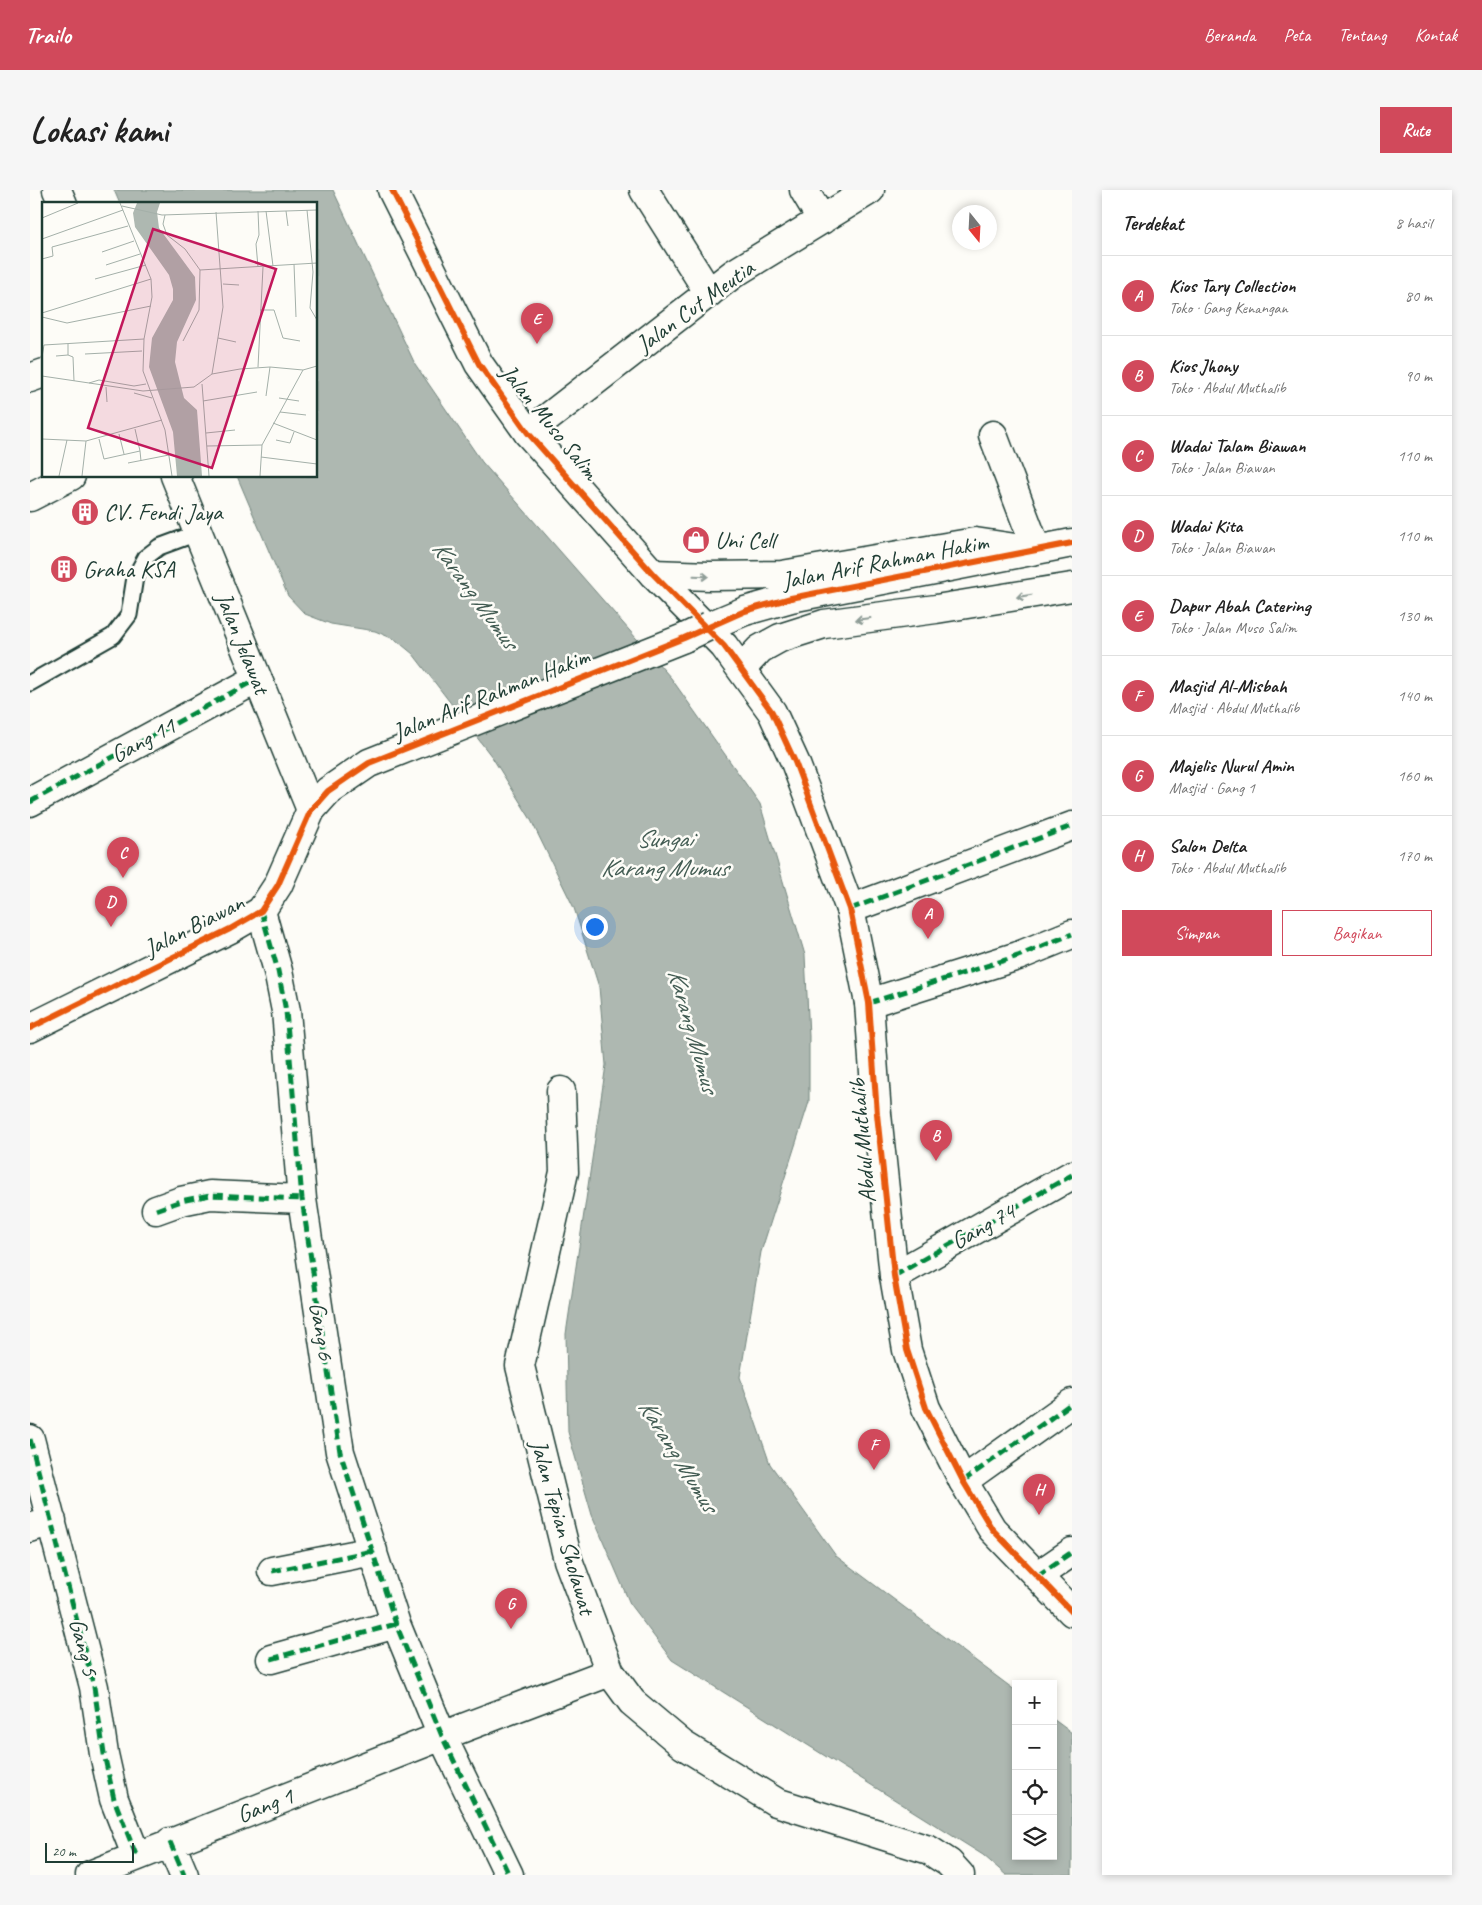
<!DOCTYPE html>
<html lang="id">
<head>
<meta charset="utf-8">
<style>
	body { margin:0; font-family:Caveat,sans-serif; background:#f6f6f6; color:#222 }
	.controls { position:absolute; right:15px; bottom:15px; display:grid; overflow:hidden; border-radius:0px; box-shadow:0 2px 8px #0003 }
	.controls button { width:45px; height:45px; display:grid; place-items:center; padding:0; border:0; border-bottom:1px solid #e0e0e0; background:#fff; color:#222; font:25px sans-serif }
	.compass { position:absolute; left:922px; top:15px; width:45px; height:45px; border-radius:50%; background:#fff; box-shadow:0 2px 8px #0003; rotate:162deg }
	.scale { position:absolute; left:15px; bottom:12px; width:89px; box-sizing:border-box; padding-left:5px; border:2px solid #1f3d34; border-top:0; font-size:14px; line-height:18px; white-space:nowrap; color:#1f3d34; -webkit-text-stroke:4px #fdfcf7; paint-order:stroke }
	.you { position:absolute; left:564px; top:736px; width:18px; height:18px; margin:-12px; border:4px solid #fff; border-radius:50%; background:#1a73e8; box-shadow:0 0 0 8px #1a73e833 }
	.badge { display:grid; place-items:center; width:32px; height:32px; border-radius:50%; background:#d1495b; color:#fff; font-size:16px; font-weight:700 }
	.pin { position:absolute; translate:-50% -41px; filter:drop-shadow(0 1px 2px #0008) }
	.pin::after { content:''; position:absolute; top:26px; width:18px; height:15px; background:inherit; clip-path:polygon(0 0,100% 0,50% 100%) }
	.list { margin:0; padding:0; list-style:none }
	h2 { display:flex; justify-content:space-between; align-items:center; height:65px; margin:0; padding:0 20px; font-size:21px }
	h2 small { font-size:16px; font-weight:400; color:#767676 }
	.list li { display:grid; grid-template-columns:32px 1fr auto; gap:15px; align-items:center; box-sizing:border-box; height:80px; padding:0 20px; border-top:1px solid #e0e0e0 }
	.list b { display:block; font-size:19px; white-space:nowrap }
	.list p { margin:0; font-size:16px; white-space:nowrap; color:#767676 }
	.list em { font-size:16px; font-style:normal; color:#767676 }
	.actions { display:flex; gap:10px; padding:15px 20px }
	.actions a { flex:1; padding:11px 0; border:1px solid #d1495b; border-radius:0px; text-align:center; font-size:18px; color:#d1495b }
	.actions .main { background:#d1495b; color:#fff }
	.icon { flex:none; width:28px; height:28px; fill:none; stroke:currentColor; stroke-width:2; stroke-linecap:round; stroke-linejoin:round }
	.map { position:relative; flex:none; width:1042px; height:1685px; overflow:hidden; border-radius:0px }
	header { display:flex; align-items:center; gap:30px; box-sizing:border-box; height:70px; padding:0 25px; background:#d1495b; color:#fff }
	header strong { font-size:24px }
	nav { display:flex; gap:28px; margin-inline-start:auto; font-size:18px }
	.intro { display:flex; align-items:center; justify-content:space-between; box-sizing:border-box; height:120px; padding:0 30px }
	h1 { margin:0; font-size:35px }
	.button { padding:12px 22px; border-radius:0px; background:#d1495b; color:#fff; font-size:18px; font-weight:700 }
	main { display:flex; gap:30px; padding:0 30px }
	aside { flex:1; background:#fff; border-radius:0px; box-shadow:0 2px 8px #0003 }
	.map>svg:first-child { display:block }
	.water { fill:#aeb8b1; stroke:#75877f }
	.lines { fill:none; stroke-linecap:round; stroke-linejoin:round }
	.lane-casing { stroke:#1f3d34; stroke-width:19 }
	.street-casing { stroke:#1f3d34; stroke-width:31 }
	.secondary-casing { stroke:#1f3d34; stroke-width:31 }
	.lane { stroke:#fdfcf7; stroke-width:15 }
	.street { stroke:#fdfcf7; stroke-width:28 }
	.secondary { stroke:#fdfcf7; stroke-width:28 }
	.secondary-bridge-casing { stroke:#1f3d34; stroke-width:31; stroke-linecap:butt }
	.secondary-bridge { stroke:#fdfcf7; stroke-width:28 }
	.quiet { stroke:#00873e; stroke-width:5; stroke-dasharray:10 5; stroke-linecap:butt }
	.cycleway-casing { stroke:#fdfcf7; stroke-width:9 }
	.cycleway { stroke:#e8590c; stroke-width:6 }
	.oneway { stroke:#8e9c96 }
	.labels { text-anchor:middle; stroke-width:5; stroke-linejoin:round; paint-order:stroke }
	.street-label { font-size:24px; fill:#1f3d34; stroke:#fdfcf7 }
	.poi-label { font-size:24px; fill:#1f3d34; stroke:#fdfcf7; text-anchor:start }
	.water-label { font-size:25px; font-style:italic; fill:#435c53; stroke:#fdfcf7 }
	.inset-road { fill:none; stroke:#a4b0a9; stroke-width:1 }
	.view { fill:#c2185b; fill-opacity:0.15; stroke:#c2185b; stroke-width:2.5 }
	.inset-edge { fill:none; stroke:#1f3d34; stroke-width:2.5 }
</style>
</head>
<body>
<header>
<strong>Trailo</strong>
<nav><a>Beranda</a><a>Peta</a><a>Tentang</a><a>Kontak</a></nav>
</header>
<div class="intro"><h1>Lokasi kami</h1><a class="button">Rute</a></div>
<main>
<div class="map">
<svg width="1042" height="1685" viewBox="0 0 1042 1685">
	<rect width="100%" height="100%" fill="#fdfcf7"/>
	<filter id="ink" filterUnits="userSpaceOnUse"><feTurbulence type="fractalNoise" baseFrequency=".02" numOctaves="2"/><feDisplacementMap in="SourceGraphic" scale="10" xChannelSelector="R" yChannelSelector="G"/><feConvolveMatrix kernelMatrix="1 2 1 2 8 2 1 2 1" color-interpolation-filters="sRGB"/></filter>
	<g filter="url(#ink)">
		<!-- water -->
		<path class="water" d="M84 0H303L385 174 452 272 641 488 730 614 775 765 779 846V912L731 1062 710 1187 740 1274 806 1366 986 1501V1666H1023V1529L1042 1543V1685H976L953 1665 642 1470 601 1416 562 1325 538 1242 536 1144 576 875 569 797 544 718 500 628 462 567 383 464 366 450 345 441 301 434 275 424 258 406 207 286H286V14H90Z"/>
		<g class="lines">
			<!-- lane casing -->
			<g class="lane-casing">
				<path id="lane" d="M0 493 83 446 99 425 105 387 116 367 129 357 167 343"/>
			</g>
			<!-- street casing -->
			<g class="street-casing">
				<path id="street" d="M27 0 33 14
					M614 0 679 103
					M774 0 792 30
					M0 188 14 183
					M498 243 703 84 840 0
					M963 245 1006 358
					M145 286 281 620
					M0 307 41 286
					M623 384 680 386 752 385 945 352 997 360
					M712 478 730 459 750 448 794 434 906 419 1042 397
					M0 612 227 489
					M820 719 1042 636
					M231 721 248 781 256 821 272 1009 310 1262 366 1434 412 1546 479 1685
					M839 813 988 766 1042 744
					M531 901 534 982 490 1176 538 1370 580 1482 602 1512 653 1555 746 1612 899 1660 919 1673 930 1685
					M126 1020 151 1011 180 1005 272 1009
					M864 1086 1042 985
					M0 1249 64 1497 74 1564 84 1609 106 1665
					M933 1291 1042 1213
					M0 1338 22 1331
					M242 1381 343 1361
					M1007 1386 1042 1362
					M241 1469 366 1434
					M140 1652 154 1685
					M60 1685 412 1546 580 1482"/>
			</g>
			<!-- secondary casing -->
			<g class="secondary-casing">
				<path id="secondary" d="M362 0 449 174 498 243 623 384 694 456 742 522 765 572 820 719 839 813 847 924 864 1086 877 1160 896 1218 933 1291 962 1339 1042 1422
					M679 436 715 421 761 408 1042 353
					M0 838 200 739 231 721 248 695 281 620 298 601 339 573 654 448"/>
			</g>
			<!-- lane -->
			<use href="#lane" class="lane"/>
			<!-- street -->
			<use href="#street" class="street"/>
			<!-- secondary -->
			<use href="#secondary" class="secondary"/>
			<!-- secondary-bridge casing -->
			<g class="secondary-bridge-casing">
				<path id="secondary-bridge" d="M654 448 679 436"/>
			</g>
			<!-- secondary-bridge -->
			<use href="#secondary-bridge" class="secondary-bridge"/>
			<!-- quiet -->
			<path class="quiet" d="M0 612 227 489
				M820 719 1042 636
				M231 721 248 781 256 821 272 1009 310 1262 366 1434 412 1546 479 1685
				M839 813 988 766 1042 744
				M126 1020 151 1011 180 1005 272 1009
				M864 1086 1042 985
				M0 1249 64 1497 74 1564 84 1609 106 1665
				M933 1291 1042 1213
				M242 1381 343 1361
				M1007 1386 1042 1362
				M241 1469 366 1434
				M140 1652 154 1685"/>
			<!-- cycleway casing -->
			<g class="cycleway-casing">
				<path id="cycleway" d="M362 0 449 174 498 243 623 384 694 456 742 522 765 572 820 719 839 813 847 924 864 1086 877 1160 896 1218 933 1291 962 1339 1042 1422
					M0 838 200 739 231 721 248 695 281 620 298 601 339 573 654 448 715 421 761 408 1042 353"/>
			</g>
			<!-- cycleway -->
			<use href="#cycleway" class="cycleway"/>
		</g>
		<!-- one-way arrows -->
		<defs><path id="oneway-shaft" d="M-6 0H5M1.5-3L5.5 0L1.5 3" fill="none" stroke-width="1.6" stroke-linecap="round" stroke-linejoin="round" transform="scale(1.25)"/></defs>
		<g class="oneway">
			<use href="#oneway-shaft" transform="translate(671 386) rotate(2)"/>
			<use href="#oneway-shaft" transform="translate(994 406) rotate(171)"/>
			<use href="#oneway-shaft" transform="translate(833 429) rotate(173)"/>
		</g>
	</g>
	<!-- icons -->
	<defs>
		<g id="building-disc" transform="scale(1.4375)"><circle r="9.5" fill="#d1495b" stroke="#fdfcf7"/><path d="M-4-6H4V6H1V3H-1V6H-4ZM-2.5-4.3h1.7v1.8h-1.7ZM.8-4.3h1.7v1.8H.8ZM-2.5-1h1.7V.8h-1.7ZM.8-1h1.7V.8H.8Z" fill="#fff"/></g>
		<g id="shop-disc" transform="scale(1.4375)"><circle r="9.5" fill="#d1495b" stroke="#fdfcf7"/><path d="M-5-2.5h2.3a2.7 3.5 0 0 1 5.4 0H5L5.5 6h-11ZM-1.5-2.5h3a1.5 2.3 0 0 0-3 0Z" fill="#fff"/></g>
	</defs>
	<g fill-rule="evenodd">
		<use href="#building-disc" x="55" y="322"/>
		<use href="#shop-disc" x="666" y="350"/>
		<use href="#building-disc" x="34" y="379"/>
	</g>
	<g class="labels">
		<!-- street labels -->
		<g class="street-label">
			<text transform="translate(665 116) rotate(-36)" y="8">Jalan Cut Meutia</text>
			<text transform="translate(520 232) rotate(51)" y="8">Jalan Muso Salim</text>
			<text transform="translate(855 371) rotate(-11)" y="8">Jalan Arif Rahman Hakim</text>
			<text transform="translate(213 453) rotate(68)" y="8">Jalan Jelawat</text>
			<text transform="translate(461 504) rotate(-22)" y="8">Jalan Arif Rahman Hakim</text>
			<text transform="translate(113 550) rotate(-28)" y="8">Gang 11</text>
			<text transform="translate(164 735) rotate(-27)" y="8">Jalan Biawan</text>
			<text transform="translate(832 951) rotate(-95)" y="8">Abdul Muthalib</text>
			<text transform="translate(953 1036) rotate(-29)" y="8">Gang 74</text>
			<text transform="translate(292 1141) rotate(81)" y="8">Gang 6</text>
			<text transform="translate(533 1337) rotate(74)" y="8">Jalan Tepian Sholawat</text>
			<text transform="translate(54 1457) rotate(76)" y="8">Gang 5</text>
			<text transform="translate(235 1615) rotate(-21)" y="8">Gang 1</text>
		</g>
		<!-- poi labels -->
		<g class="poi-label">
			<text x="74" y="330">CV. Fendi Jaya</text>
			<text x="685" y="358">Uni Cell</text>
			<text x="53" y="387">Graha KSA</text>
		</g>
		<!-- water labels -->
		<g class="water-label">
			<text transform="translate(446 404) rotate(54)" y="9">Karang Mumus</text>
			<text x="634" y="657">Sungai<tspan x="634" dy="29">Karang Mumus</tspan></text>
			<text transform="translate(664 840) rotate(74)" y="9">Karang Mumus</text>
			<text transform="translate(649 1265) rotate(58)" y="9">Karang Mumus</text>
		</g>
	</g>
	<!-- overview -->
	<g transform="translate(12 12)">
		<rect width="275" height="275" fill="#fdfcf7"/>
		<path d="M95 1H118L115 10 117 26 153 75 154 98 135 140 133 160 142 196 155 208 160 274H135L131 230 107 165 110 136 131 98V87L127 73 93 25 91 11Z" fill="#aeb8b1"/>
		<path class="inset-road" d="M78 1 109 77 110 95 102 137 101 169 123 228 130 274M80 4 120 13 275 8M265 8 271 70 268 106 275 118M216 9 217 33 214 42 216 65M224 9 231 64M244 9 246 24M123 13 121 22 125 33 143 47 158 68 157 108 141 139M0 16 36 1M0 37 81 8M60 50 92 39M0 57 11 54 10 45 86 24M252 62 254 115M64 63 98 52M158 68 275 61M53 77 104 63M181 82 197 83M218 108H232L241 136 258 139M0 111 109 77M0 115 25 121 109 104M176 136 194 140M43 152 100 149M26 153 31 155 32 179M14 154 26 153V142M0 155 2 143 102 137M216 165 221 65M170 172 181 105 174 10M0 174 101 189 152 185 170 172 198 167 228 165 261 168 275 164M47 181 57 178 92 184 104 182M160 182 167 274M64 185 65 200M92 191 110 196M224 194 228 165M237 196 257 199M161 199 215 190M238 210 264 213M231 221 275 238M93 227 98 249M164 231 193 228M77 232 82 252M0 237 44 239 120 218M57 237 62 257 98 249 99 259M234 238 248 241 252 230M220 243 261 168M165 244 220 243 218 274M219 255 275 262M86 261 127 253M17 274 25 238M40 274 44 239"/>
		<path class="view" d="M111 27 234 67 170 266 46 226Z"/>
		<rect width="275" height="275" class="inset-edge"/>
	</g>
</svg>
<div class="controls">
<button>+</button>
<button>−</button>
<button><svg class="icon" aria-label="locate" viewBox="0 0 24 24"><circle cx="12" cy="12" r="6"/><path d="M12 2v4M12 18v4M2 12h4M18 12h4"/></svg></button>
<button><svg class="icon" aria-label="layers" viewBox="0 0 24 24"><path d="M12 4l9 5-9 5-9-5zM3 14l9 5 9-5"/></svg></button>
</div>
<svg class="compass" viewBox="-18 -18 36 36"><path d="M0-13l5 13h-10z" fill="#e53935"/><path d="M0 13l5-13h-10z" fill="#767676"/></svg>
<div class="scale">20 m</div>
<div class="you"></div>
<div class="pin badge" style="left:898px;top:749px">A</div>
<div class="pin badge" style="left:906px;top:971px">B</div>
<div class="pin badge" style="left:93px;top:688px">C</div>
<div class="pin badge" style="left:81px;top:737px">D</div>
<div class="pin badge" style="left:507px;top:154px">E</div>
<div class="pin badge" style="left:844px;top:1280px">F</div>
<div class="pin badge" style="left:481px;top:1439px">G</div>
<div class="pin badge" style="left:1009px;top:1325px">H</div>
</div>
<aside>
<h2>Terdekat<small>8 hasil</small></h2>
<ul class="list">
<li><span class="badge">A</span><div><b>Kios Tary Collection</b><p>Toko · Gang Kenangan</p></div><em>80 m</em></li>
<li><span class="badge">B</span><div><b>Kios Jhony</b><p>Toko · Abdul Muthalib</p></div><em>90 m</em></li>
<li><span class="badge">C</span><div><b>Wadai Talam Biawan</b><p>Toko · Jalan Biawan</p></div><em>110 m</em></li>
<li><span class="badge">D</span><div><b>Wadai Kita</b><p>Toko · Jalan Biawan</p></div><em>110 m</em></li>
<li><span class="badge">E</span><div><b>Dapur Abah Catering</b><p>Toko · Jalan Muso Salim</p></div><em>130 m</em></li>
<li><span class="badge">F</span><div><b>Masjid Al-Misbah</b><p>Masjid · Abdul Muthalib</p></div><em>140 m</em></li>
<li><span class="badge">G</span><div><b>Majelis Nurul Amin</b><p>Masjid · Gang 1</p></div><em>160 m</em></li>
<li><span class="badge">H</span><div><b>Salon Delta</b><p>Toko · Abdul Muthalib</p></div><em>170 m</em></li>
</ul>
<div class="actions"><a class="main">Simpan</a><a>Bagikan</a></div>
</aside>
</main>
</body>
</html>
